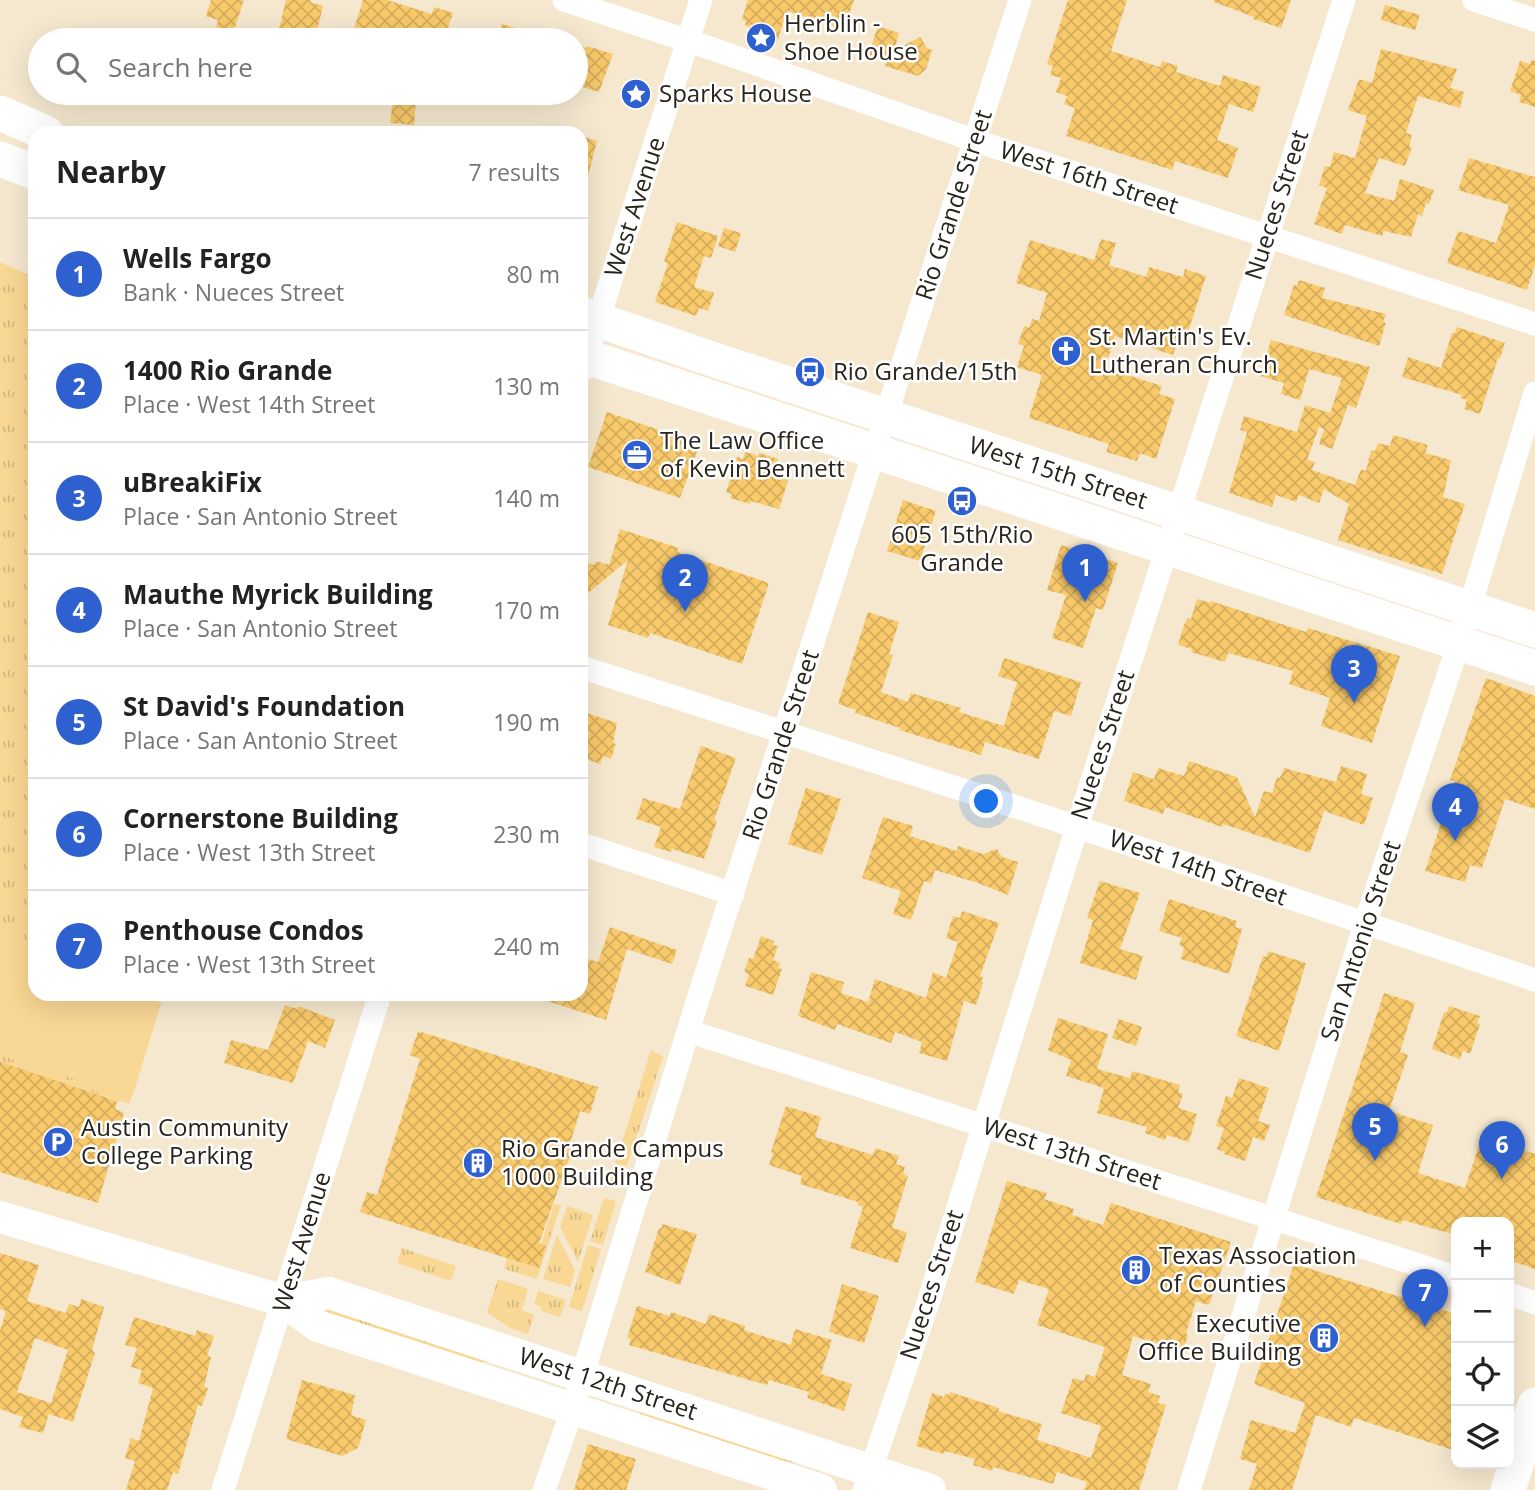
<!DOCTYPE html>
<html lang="en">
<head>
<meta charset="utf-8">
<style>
	body { margin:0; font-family:"Open Sans",sans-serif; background:#f6f6f6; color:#222 }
	.controls { position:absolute; right:21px; bottom:21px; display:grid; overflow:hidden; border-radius:14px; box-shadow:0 7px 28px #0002 }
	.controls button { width:63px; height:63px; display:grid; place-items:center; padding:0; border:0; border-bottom:2px solid #e0e0e0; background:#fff; color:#222; font:35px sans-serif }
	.you { position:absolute; left:987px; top:802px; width:24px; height:24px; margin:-18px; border:5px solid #fff; border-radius:50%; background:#1a73e8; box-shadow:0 0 0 10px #1a73e833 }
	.badge { display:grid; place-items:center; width:46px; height:46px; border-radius:50%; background:#2f60cf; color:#fff; font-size:23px; font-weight:700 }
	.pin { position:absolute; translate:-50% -58px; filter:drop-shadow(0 2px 4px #0008) }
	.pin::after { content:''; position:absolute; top:37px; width:24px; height:21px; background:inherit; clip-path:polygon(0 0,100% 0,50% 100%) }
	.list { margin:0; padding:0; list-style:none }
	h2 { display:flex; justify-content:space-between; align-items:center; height:91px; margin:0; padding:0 28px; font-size:30px }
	h2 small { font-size:23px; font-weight:400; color:#767676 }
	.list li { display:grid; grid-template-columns:46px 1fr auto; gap:21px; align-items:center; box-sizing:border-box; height:112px; padding:0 28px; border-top:2px solid #e0e0e0 }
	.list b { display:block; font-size:26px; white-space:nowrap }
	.list p { margin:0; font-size:23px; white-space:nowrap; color:#767676 }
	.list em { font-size:23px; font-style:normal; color:#767676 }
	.icon { flex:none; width:38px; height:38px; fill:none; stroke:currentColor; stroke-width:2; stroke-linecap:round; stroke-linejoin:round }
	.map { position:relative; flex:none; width:1535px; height:1490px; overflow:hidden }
	.search { position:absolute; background:#fff; box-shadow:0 7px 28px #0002; left:28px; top:28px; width:560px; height:77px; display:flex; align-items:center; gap:18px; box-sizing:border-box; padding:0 24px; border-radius:38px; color:#767676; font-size:26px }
	.panel { position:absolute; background:#fff; box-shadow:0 7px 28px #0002; left:28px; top:126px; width:560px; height:875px; border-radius:21px }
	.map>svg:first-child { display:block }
	.grass { fill:url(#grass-tufts) }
	.garden { fill:#f9d794 }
	.building { fill:url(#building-cross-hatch); fill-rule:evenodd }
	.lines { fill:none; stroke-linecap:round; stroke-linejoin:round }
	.minor { stroke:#fff; stroke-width:23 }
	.secondary { stroke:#fff; stroke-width:32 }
	.primary { stroke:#fff; stroke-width:35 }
	.labels { text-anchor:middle; stroke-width:5; stroke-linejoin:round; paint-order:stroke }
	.poi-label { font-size:24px; fill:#29241b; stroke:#fff; text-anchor:start }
	.street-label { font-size:24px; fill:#29241b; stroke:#fff }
</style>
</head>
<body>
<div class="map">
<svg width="1535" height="1490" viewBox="0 0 1535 1490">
	<defs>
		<pattern id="grass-tufts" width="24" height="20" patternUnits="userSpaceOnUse" patternTransform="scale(1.75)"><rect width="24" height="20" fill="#f9d794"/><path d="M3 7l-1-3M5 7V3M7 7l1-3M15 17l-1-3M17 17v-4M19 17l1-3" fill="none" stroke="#d5b87f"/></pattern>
		<pattern id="building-cross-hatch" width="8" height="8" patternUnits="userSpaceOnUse" patternTransform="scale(1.75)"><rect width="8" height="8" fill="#f9ca6b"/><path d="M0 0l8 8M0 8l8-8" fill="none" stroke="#d5ad5c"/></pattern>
	</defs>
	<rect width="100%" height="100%" fill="#f5e8cf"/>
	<!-- grass -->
	<path class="grass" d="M0 262 35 278V994H137L161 1003 129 1104 0 1063Z
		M651 1050 663 1057 620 1187 609 1184Z
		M604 1198 616 1201 603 1245 590 1241Z
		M554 1204 561 1205 537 1279 504 1269 507 1258 539 1268 546 1246 541 1244Z
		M567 1206 593 1215 578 1262 560 1227Z
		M557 1235 575 1270 570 1287 543 1279Z
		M588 1245 601 1249 582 1311 569 1307Z
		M402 1248 456 1266 451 1281 397 1263Z
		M498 1279 528 1289 522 1310 534 1315 528 1334 510 1328 487 1312Z
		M538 1291 566 1300 560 1317 541 1311 542 1307 534 1304Z
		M325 1308 497 1362H478L324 1312Z
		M641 1412 814 1465 783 1461 639 1415Z"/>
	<!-- garden -->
	<path class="garden" d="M0 946 35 958V994H137L161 1003 132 1098 0 1055Z"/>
	<!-- building -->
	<path class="building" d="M211 0H244L233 33 216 27 218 20 206 16Z
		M286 0H311L310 2 323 6 315 40H293L277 37Z
		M363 0H387L432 14 434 7 453 13 444 40H359L351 38Z
		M748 0H854L844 30 787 11 777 42 747 33 749 27 745 25 746 21 742 19Z
		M1068 0H1127L1111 51 1160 67 1162 61 1178 66 1176 72 1220 86 1223 75 1261 87 1253 112 1229 104 1217 140 1238 148 1228 178 1175 161 1172 170 1066 136 1075 108 1064 104 1067 96 1056 92 1061 78 1050 75 1053 66 1047 64Z
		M1214 0H1291L1281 28 1253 19 1254 17 1214 2Z
		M1385 5 1420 15 1415 30 1381 20Z
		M502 24 544 36 543 40H498Z
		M878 26 899 33 894 51 920 37 927 48 932 50 926 69 918 76 885 66 886 62 868 56Z
		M576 45 586 48 587 46 613 54 599 92 576 85Z
		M1381 49 1457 69 1450 88 1464 92 1460 108 1418 96 1406 133 1412 135 1409 146 1412 147 1405 166 1379 158 1371 177 1365 193 1394 201 1400 179 1434 190 1429 204 1426 203 1422 216 1418 214 1411 237 1384 231 1382 236 1345 225 1342 234 1314 224 1327 188 1319 185 1325 166 1330 167 1334 152 1355 158 1367 116 1348 110 1359 79 1372 83Z
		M1532 60 1535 61V107L1519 102 1521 95 1510 91 1520 61 1530 64Z
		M393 98 416 100 414 125 390 123Z
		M581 136 597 141 586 184 581 183Z
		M1469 158 1535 177V265L1527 290 1447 263 1458 231 1496 243 1509 205 1458 190Z
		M677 222 718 236 711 258 704 256 694 287 714 293 708 311 699 308 696 316 655 302 668 263 664 262Z
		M724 228 741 233 735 252 718 246Z
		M1101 239 1116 243 1109 265 1146 277 1149 267 1183 277 1185 269 1206 276 1183 348 1176 346 1173 355 1115 336 1105 368 1162 386 1159 394 1175 399 1156 459 1140 453 1137 461 1106 452 1109 444 1029 418 1042 375 1017 367 1024 346 1018 344 1024 326 1029 328 1032 319 1039 321 1047 293 1016 283 1030 240 1094 260Z
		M1299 280 1325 288 1322 298 1386 314 1383 322 1386 323 1379 346 1284 315 1294 285 1297 286Z
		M1457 327 1505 343 1500 358H1498L1480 414 1464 409 1467 400 1461 398 1462 395 1402 377 1408 357 1441 368 1452 333 1454 334Z
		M1271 340 1370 367 1356 408 1348 405 1332 449 1319 444 1324 429 1319 427 1307 460 1315 462 1312 470 1355 485 1361 469 1366 471 1371 450 1375 451 1378 443 1390 446 1393 435 1428 445 1425 453 1451 460 1443 497 1465 504 1442 574 1338 540 1349 504 1324 489 1319 503 1299 495 1296 502 1276 495 1272 507 1229 493 1247 432 1240 430 1244 416 1297 432 1305 405 1330 413 1342 378 1309 369 1300 400 1281 394 1284 383 1260 376Z
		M607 412 700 444 680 498 588 467Z
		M745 452 758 456 759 453 778 459 777 463 792 468 779 509 751 501 750 504 730 498 732 494 726 492 737 457 743 459Z
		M903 500 936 511 920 561 887 551Z
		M620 529 679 548 677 552 769 583 742 664 650 633 648 638 608 625 628 560 581 599V561L594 565 596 561 609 565Z
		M1061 545 1118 563 1103 610 1096 608 1083 648 1052 638 1066 595 1047 590Z
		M1197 599 1211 603V601L1306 632 1308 628 1400 656 1372 743 1321 726 1330 698 1289 684 1293 671 1228 653 1225 662 1191 652 1192 649 1178 645 1184 625 1188 618 1191 619Z
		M868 612 899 622 889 654 893 655 881 692 908 702 911 693 961 708 959 712 1004 726 1017 682 998 676 1004 658 1081 682 1071 716 1054 711 1039 759 985 742 981 755 899 730 900 728 855 713 856 710 838 704Z
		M1486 678 1535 696V809L1505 799 1482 868 1470 865 1465 882 1425 871 1455 781 1450 780Z
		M581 711 617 723 613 743 616 744 611 759 603 756 600 764 581 757Z
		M701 746 736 758 714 820 717 821 704 859 672 849 671 852 654 847 661 827 636 819 643 798 680 809Z
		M1189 761 1237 777 1255 817 1264 791 1272 793 1277 777 1280 778 1284 768 1336 782 1341 766 1367 774 1361 794 1373 798 1364 825 1324 811 1310 853 1223 824 1222 827 1165 807 1163 814 1124 801 1133 772 1154 779 1158 768 1184 776Z
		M806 788 841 799 822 855 788 844Z
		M883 817 913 826 910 836 957 851 958 846 983 854 997 849 1002 857 1018 862 1008 895 978 883 935 870 931 883 924 881 911 920 893 914 901 891 862 878Z
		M1100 881 1140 893 1120 949 1143 956 1136 980 1080 963 1093 920 1087 918Z
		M1169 899 1237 921 1235 927 1242 929 1229 974 1181 959 1184 947 1179 945 1182 938 1159 931Z
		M962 911 999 923 980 976 983 977 981 982 983 983 976 1005 964 1001 947 1061 919 1053 922 1042 895 1032 891 1043 837 1024 835 1030 798 1016 811 972 844 982 841 993 868 1002 875 979 926 998 933 972 946 978 958 942 946 938 953 916 960 918Z
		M610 927 677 950 672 964 627 949 606 1020 535 997 536 994H581V957L598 962Z
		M761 936 774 941 773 945 778 946 773 960 780 963 778 968 782 969 773 995 745 986 749 974 744 972 749 958 753 959Z
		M1268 951 1306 963 1279 1051 1236 1036 1263 956 1266 957Z
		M1384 993 1415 1003 1400 1052 1408 1055 1389 1111 1433 1125 1418 1173 1465 1188 1482 1136 1535 1154V1269L1509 1260V1222H1456V1235L1402 1220 1401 1224 1316 1197Z
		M285 1005 297 1009 298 1006 335 1020 325 1048 308 1041 293 1083 224 1063 231 1040 268 1050Z
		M1449 1006 1480 1016 1477 1023 1480 1024 1470 1054 1463 1051 1460 1059 1432 1049 1444 1012 1447 1013Z
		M1058 1018 1108 1034 1097 1069 1130 1078 1132 1071 1180 1085 1178 1092 1183 1094 1178 1108 1197 1114 1189 1142 1167 1135 1165 1140 1145 1133 1147 1127 1097 1113 1104 1088 1066 1076 1071 1060 1048 1050Z
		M1119 1019 1142 1027 1136 1046 1112 1038Z
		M418 1031 598 1087 590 1114 580 1111 569 1147 573 1148 539 1243 546 1246 539 1268 360 1212 367 1192 377 1195 420 1059 410 1055Z
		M0 1062 117 1101 115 1109 124 1113 98 1203 0 1172Z
		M1239 1078 1269 1088 1258 1121 1270 1125 1264 1141 1253 1137 1245 1161 1224 1154 1225 1152 1217 1149 1224 1128 1216 1126 1226 1096 1232 1098Z
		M786 1106 821 1117 815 1137 873 1155 875 1148 899 1156 896 1164 905 1167 903 1174 908 1176 892 1228 907 1232 898 1263 850 1248 863 1207 858 1205V1202L800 1184 802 1176 769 1165 773 1153 771 1152Z
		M1007 1181 1047 1193 1044 1199 1074 1209 1072 1215 1103 1225 1111 1203 1231 1242 1209 1305 1196 1301 1186 1334 1188 1335 1183 1352 1133 1336 1122 1375 1151 1384 1148 1392 1160 1396 1158 1403 1166 1405 1139 1490H1084L1087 1482 1057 1472 1053 1484 993 1467 992 1471 973 1465 975 1459 945 1451 944 1454 916 1446 932 1393 944 1397 945 1394 949 1395 950 1392 999 1408 998 1411 1042 1424 1037 1440 1091 1458 1101 1426 1061 1413 1073 1378 1084 1381 1086 1374 1095 1377 1105 1347 1037 1325 1049 1289 1019 1280 1014 1294 975 1282Z
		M662 1224 697 1234 680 1285 645 1272 659 1228 661 1229Z
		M0 1253 39 1265 27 1301 66 1313 69 1304 79 1307 81 1299 104 1307 92 1350 95 1353 73 1422 49 1414 43 1433 19 1427 23 1417 0 1409V1331L6 1311 0 1309ZM35 1338 68 1350 51 1403 17 1392Z
		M1294 1264 1456 1314V1451L1354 1418 1351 1427 1316 1415 1292 1490H1249L1257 1464 1240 1459 1251 1420 1295 1433 1305 1403 1254 1384Z
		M842 1284 879 1296 864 1343 829 1332Z
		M637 1306 670 1316 671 1312 706 1324 709 1314 745 1326 744 1330 791 1345 795 1329 832 1340 821 1374 852 1384 844 1411 807 1398 809 1392 769 1380 767 1385 629 1345 631 1339 627 1338Z
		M134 1317 195 1336 197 1330 214 1336 207 1356 211 1357 204 1387 208 1388 202 1406 198 1405 178 1474 173 1472 167 1490H126L135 1461 125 1458 131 1438 139 1441 153 1388 138 1383 142 1370 131 1367 137 1348 125 1345Z
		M302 1380 355 1395 351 1415 366 1420 358 1448 342 1456 286 1439Z
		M588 1444 636 1459 626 1490H574Z"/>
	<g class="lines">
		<!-- minor -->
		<path class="minor" d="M564 0 710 48 973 140 1535 324
			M1474 0 1535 20
			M582 370 701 0
			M581 667 1047 817 1535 980
			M581 844 733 894
			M688 1031 1456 1277
			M1509 1294 1535 1303
			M223 1490 380 994
			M544 1490 568 1422 698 999 1020 0
			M864 1490 930 1297 1077 827 1344 0
			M1189 1490 1365 924 1459 643 1535 393"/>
		<!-- secondary -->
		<path class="secondary" d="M0 1217 284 1301 318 1326 821 1490
			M284 1301 329 1293 930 1490"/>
		<!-- primary -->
		<path class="primary" d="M0 113 46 133
			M0 159 35 172
			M581 314 709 358 1535 630
			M581 355 1535 668
			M1508 1490 1535 1405"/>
	</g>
	<!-- icons -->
	<defs>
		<g id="sight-disc" transform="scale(1.575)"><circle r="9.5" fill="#2f60cf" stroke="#fff"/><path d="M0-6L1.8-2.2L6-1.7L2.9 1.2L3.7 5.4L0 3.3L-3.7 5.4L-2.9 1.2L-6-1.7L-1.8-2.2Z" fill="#fff"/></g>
		<g id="church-disc" transform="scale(1.575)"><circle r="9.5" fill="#2f60cf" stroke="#fff"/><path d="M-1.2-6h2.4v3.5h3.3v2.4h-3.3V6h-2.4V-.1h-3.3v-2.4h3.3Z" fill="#fff"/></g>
		<g id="bus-disc" transform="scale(1.575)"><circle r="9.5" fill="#2f60cf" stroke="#fff"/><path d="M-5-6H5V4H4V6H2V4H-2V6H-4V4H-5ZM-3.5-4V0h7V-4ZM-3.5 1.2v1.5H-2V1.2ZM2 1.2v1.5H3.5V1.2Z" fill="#fff"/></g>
		<g id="office-disc" transform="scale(1.575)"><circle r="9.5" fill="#2f60cf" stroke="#fff"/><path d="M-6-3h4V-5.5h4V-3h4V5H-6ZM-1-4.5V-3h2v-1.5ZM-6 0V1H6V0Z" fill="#fff"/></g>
		<g id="parking-disc" transform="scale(1.575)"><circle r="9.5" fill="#2f60cf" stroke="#fff"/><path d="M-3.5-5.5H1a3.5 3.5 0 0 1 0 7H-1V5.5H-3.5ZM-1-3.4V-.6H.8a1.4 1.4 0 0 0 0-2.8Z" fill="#fff"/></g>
		<g id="building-disc" transform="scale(1.575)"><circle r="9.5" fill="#2f60cf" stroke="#fff"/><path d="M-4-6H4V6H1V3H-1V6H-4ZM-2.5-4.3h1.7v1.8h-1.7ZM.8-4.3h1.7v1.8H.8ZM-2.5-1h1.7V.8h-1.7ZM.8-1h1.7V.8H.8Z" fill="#fff"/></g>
	</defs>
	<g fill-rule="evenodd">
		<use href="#sight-disc" x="761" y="38"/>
		<use href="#sight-disc" x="636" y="94"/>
		<use href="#church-disc" x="1066" y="351"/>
		<use href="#bus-disc" x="810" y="372"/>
		<use href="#office-disc" x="637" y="455"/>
		<use href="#bus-disc" x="962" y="501"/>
		<use href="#parking-disc" x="58" y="1142"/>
		<use href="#building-disc" x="478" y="1163"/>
		<use href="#building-disc" x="1136" y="1270"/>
		<use href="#building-disc" x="1324" y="1338"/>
	</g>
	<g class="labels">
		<!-- poi labels -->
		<g class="poi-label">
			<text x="784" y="32">Herblin -<tspan x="784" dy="28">Shoe House</tspan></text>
			<text x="659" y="102">Sparks House</text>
			<text x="1089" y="345">St. Martin's Ev.<tspan x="1089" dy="28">Lutheran Church</tspan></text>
			<text x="833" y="380">Rio Grande/15th</text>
			<text x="660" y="449">The Law Office<tspan x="660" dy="28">of Kevin Bennett</tspan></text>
			<text x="962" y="543" text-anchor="middle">605 15th/Rio<tspan x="962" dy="28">Grande</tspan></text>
			<text x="81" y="1136">Austin Community<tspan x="81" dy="28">College Parking</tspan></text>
			<text x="501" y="1157">Rio Grande Campus<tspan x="501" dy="28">1000 Building</tspan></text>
			<text x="1159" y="1264">Texas Association<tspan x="1159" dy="28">of Counties</tspan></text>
			<text x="1301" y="1332" text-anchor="end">Executive<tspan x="1301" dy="28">Office Building</tspan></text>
		</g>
		<!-- street labels -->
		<g class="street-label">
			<text transform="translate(1089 178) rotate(18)" y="8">West 16th Street</text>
			<text transform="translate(954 205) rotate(-72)" y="8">Rio Grande Street</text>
			<text transform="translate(1277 205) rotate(-72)" y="8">Nueces Street</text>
			<text transform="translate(635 207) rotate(-72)" y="8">West Avenue</text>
			<text transform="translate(1058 473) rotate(18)" y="8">West 15th Street</text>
			<text transform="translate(781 745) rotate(-72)" y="8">Rio Grande Street</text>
			<text transform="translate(1103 745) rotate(-72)" y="8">Nueces Street</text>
			<text transform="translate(1198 868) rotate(19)" y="8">West 14th Street</text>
			<text transform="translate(1361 941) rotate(-72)" y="8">San Antonio Street</text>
			<text transform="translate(1072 1154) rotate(18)" y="8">West 13th Street</text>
			<text transform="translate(302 1242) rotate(-73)" y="8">West Avenue</text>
			<text transform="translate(932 1285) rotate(-72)" y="8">Nueces Street</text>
			<text transform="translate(608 1384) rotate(18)" y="8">West 12th Street</text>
		</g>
	</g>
</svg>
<div class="controls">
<button>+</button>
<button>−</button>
<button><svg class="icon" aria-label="locate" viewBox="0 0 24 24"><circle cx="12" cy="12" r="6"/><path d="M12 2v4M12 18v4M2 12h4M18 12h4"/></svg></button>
<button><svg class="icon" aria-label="layers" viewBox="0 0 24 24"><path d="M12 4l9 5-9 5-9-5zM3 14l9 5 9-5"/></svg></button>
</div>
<div class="you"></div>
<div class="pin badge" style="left:1085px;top:602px">1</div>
<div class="pin badge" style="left:685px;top:612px">2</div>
<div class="pin badge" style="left:1354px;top:703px">3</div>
<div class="pin badge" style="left:1455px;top:841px">4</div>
<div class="pin badge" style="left:1375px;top:1161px">5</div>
<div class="pin badge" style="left:1502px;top:1179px">6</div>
<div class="pin badge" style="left:1425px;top:1327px">7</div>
<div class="search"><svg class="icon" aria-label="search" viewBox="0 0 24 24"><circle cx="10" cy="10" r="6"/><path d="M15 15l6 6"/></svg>Search here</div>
<section class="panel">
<h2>Nearby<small>7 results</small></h2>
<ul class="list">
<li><span class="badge">1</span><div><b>Wells Fargo</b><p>Bank · Nueces Street</p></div><em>80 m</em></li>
<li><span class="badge">2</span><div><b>1400 Rio Grande</b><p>Place · West 14th Street</p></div><em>130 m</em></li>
<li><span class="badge">3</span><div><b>uBreakiFix</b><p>Place · San Antonio Street</p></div><em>140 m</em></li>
<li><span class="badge">4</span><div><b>Mauthe Myrick Building</b><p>Place · San Antonio Street</p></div><em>170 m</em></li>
<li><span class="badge">5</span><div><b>St David's Foundation</b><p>Place · San Antonio Street</p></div><em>190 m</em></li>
<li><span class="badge">6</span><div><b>Cornerstone Building</b><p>Place · West 13th Street</p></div><em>230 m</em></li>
<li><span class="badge">7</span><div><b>Penthouse Condos</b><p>Place · West 13th Street</p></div><em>240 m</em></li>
</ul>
</section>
</div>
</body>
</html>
